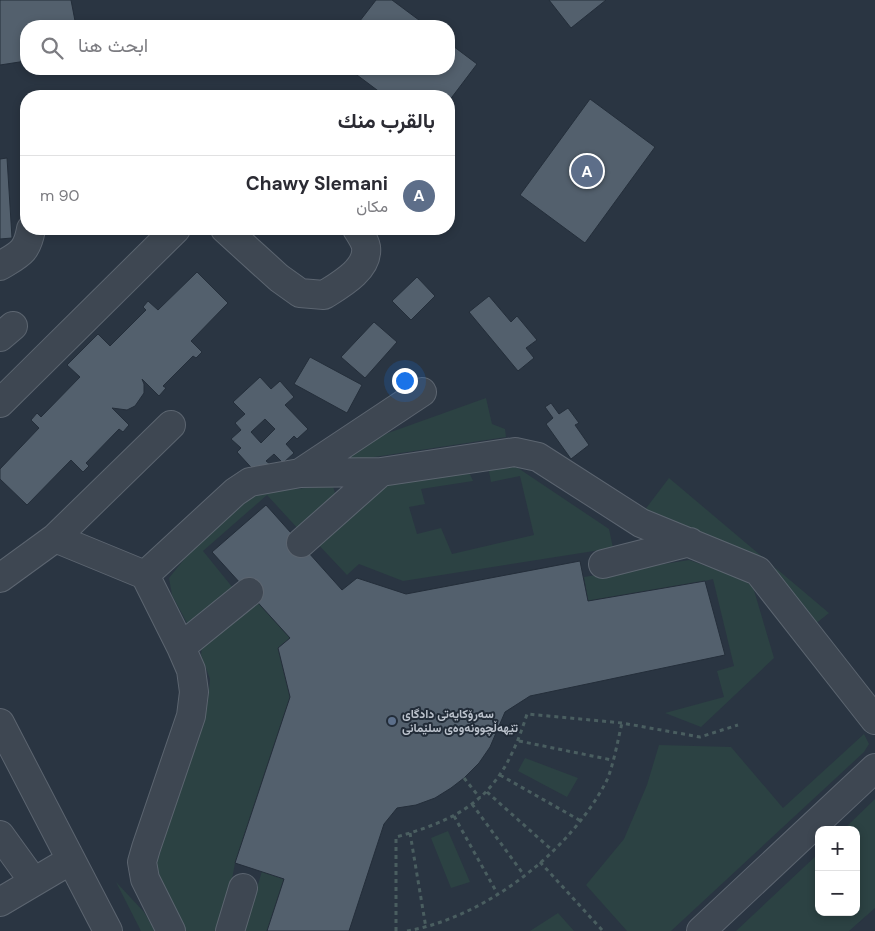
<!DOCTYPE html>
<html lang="ar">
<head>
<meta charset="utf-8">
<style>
	body { margin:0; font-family:"DM Sans",Vazirmatn,sans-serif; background:#f7f7f7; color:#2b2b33; direction:rtl }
	.controls { position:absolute; right:15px; bottom:15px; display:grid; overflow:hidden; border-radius:10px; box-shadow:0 2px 8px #0003 }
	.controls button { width:45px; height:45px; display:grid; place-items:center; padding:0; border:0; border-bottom:1px solid #e1e1e2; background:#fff; color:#2b2b33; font:25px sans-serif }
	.you { position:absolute; left:404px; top:380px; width:18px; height:18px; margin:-12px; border:4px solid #fff; border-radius:50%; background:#1a73e8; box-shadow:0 0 0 8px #1a73e833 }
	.badge { display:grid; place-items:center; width:32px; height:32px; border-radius:50%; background:#5d6e89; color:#fff; font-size:16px; font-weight:700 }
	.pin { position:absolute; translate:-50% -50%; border:2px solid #fff; box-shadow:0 1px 5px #0006 }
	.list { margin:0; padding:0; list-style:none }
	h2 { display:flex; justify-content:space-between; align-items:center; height:65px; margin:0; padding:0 20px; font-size:21px }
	h2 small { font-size:16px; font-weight:400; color:#7c7c81 }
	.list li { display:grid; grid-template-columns:32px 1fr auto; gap:15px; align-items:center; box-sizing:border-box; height:80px; padding:0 20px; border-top:1px solid #e1e1e2 }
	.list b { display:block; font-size:19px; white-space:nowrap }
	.list p { margin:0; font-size:16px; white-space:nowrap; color:#7c7c81 }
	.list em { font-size:16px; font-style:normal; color:#7c7c81 }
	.icon { flex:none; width:28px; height:28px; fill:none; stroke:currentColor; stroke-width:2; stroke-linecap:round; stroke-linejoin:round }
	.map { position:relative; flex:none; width:875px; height:931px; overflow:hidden; direction:ltr }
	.search { position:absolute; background:#fff; box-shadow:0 2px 8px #0003; left:20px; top:20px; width:435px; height:55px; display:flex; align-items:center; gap:12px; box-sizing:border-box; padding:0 18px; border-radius:20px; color:#7c7c81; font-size:19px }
	.panel { position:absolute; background:#fff; box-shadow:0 2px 8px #0003; left:20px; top:90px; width:435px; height:145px; border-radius:20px; direction:rtl }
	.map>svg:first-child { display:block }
	.green { fill:#2c4243 }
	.building { fill:#53606d; stroke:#242e3a; fill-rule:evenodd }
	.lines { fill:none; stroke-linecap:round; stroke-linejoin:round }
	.minor-casing { stroke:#5c6570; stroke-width:30 }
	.path { stroke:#4a5e60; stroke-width:3; stroke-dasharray:4 4; stroke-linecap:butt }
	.minor { stroke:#3e4752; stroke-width:28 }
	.service-dot { fill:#5c6f8a; stroke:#222c38; stroke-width:2 }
	.labels { text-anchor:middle; stroke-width:4; stroke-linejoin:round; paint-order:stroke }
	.poi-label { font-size:12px; font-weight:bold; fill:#bbc2cc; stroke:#222c38; text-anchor:start }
</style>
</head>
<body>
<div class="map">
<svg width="875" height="931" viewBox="0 0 875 931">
	<rect width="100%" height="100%" fill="#2a3542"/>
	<!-- green -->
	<path class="green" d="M486 398 492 424 505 429 506 437 348 461 340 460 349 457 377 437Z
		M512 464 609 529 613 548 403 581 359 564 347 575 315 541 380 486 468 470 473 481 421 489 425 504 409 507 417 534 441 528 452 554 534 535 520 476 491 482 488 466Z
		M669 478 829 613 814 625 784 593 775 567 641 515Z
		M320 486H333L336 497 301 532 267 495 203 551 233 588 188 625 172 595 169 578 197 543 251 492 276 488 297 489Z
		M689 560 741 578 753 587 774 658 701 727 665 713 724 697 717 671 734 666 713 579 705 581 588 601 584 577Z
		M254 598 290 638 278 648 290 697 235 863 223 928 221 931H181L158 882 156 865 208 701 210 679 201 655 202 646Z
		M864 734 869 744 864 752 671 931H627L586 885 624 839 647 785 659 745 731 747 783 808Z
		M525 758 578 778 567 797 518 771Z
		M875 799V908L849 931H736L819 853V912H856V830H843Z
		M448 831 470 882 451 888 431 838Z
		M262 871 284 879 267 931H244Z
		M116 882 144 912 155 931H141Z
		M558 913 574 931H530Z"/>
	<!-- building -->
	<path class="building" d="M0 0H71L76 26H26V61L0 65Z
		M376 0H392L427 26H356Z
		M549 0H606L571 28Z
		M449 43 477 64 449 101V96H385L349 69H449Z
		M590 99 655 147 585 243 520 195Z
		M7 158 12 238 0 239V159Z
		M197 272 228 303 191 341 202 352 196 358 193 356 163 386 166 388 159 396 142 379 144 384V393L135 406 127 410 112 408 129 425 123 432 119 429 86 463 89 466 83 472 71 460 27 505 0 479V469L39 428 31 420 37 413 41 417 80 377 67 365 98 334 110 346 146 310 143 307 148 301 158 310Z
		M417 277 435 296 411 320 392 301Z
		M489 296 511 322 517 316 537 340 526 348 534 358 518 371 469 312Z
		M374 322 397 342 365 378 341 357Z
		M310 357 362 385 347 413 294 384Z
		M260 377 271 389 280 381 294 397 285 405 308 429 297 439 294 436 286 444 294 453 283 463 274 454 266 461 270 464 258 475 237 452 241 448 231 439 241 430 235 423 245 414 233 402ZM265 419 275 429 261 443 251 432Z
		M551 403 559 414 568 408 579 423 575 425 589 445 571 459 546 424 553 418 545 407Z
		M266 505 342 590 357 578 406 594 580 561 588 601 705 581 725 655 530 696 505 712 490 747 479 763 464 778 451 788 435 798 416 805 397 808 384 824 349 931H267L284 879 235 863 290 697 278 648 290 638 212 552Z"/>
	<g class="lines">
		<!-- minor casing -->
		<g class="minor-casing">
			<path id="minor" d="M225 229 279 278 300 293 324 295C340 285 369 269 366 247 365 241 360 234 357 229
				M0 266C20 254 27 252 31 229
				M0 337 13 326
				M0 403 176 229
				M300 473 422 392
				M55 538 171 425
				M301 543 381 472
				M603 564 690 542
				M145 575 235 492 250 482 300 473 381 472 515 452 538 457 641 523 758 571 875 720
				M0 578 55 538 145 575 181 647 191 670 194 692 191 716 146 848 142 862 145 879 171 931
				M181 647 249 592
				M0 723 108 931
				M0 835 34 882
				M0 902 71 860
				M230 931 243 888
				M701 931 875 768"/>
		</g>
		<!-- path -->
		<path class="path" d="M519 741 612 760
			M500 775 581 821
			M464 778 480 798
			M487 792 552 850
			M472 804 524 875
			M454 816 497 893
			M410 833 426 928
			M540 862 603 931
			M396 931V837C472 816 503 791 527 714L622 723 700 737 738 725
			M407 931C486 917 569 852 606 782 613 768 618 739 622 723"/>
		<!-- minor -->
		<use href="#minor" class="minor"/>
	</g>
	<!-- markers -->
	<circle class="service-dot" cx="392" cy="721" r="5"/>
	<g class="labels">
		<!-- poi labels -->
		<g class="poi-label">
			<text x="402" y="718">سەرۆکایەتی دادگای<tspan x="402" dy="14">تێهەڵچوونەوەی سلێمانی</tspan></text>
		</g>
	</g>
</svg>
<div class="controls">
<button>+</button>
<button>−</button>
</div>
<div class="you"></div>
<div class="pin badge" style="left:587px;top:171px">A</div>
<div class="search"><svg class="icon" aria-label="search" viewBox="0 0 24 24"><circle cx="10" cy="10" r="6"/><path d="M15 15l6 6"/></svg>ابحث هنا</div>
<section class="panel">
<h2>بالقرب منك<small></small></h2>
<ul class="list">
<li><span class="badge">A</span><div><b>Chawy Slemani</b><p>مكان</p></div><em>90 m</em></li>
</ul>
</section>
</div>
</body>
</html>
